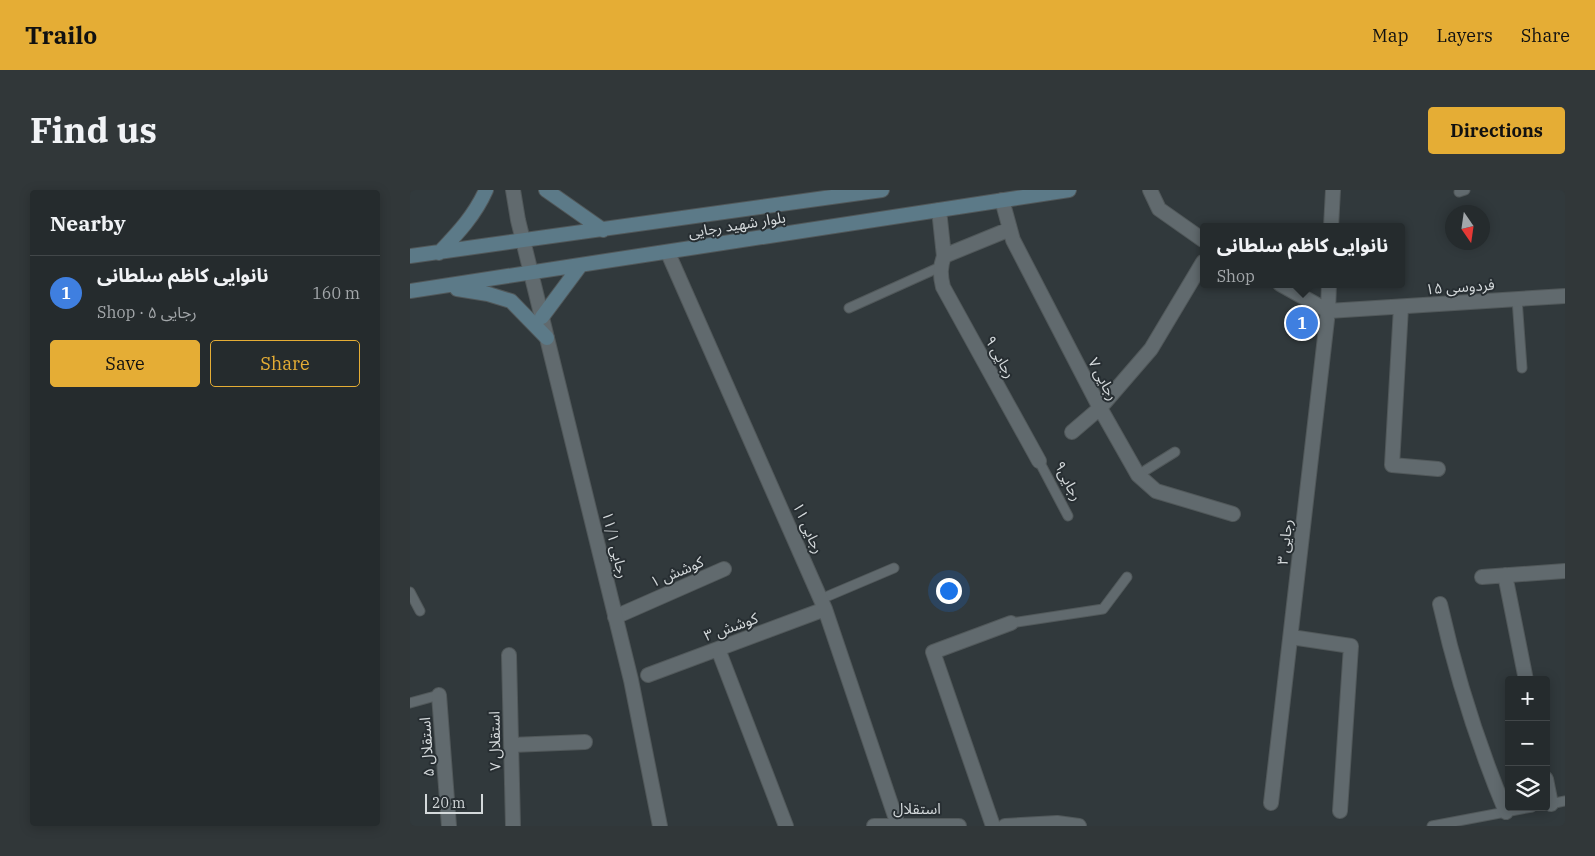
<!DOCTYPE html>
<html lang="en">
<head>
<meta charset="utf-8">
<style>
	body { margin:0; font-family:"IBM Plex Serif","Noto Sans Arabic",serif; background:#313739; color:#f1f3f6 }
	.controls { position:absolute; right:15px; bottom:15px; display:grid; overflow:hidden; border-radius:5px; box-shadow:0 2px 12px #0003 }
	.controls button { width:45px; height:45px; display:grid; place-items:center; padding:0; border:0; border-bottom:1px solid #424749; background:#252b2d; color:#f1f3f6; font:25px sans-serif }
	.compass { position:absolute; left:1035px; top:15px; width:45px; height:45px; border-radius:50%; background:#252b2d; box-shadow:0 2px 12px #0003; rotate:167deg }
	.scale { position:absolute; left:15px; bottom:12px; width:58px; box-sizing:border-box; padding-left:5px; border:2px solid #d4d9db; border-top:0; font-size:14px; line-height:18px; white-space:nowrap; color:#d4d9db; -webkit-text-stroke:4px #272e32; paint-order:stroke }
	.you { position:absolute; left:538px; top:400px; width:18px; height:18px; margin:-12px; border:4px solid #fff; border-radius:50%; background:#1a73e8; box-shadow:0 0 0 8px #1a73e833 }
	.badge { display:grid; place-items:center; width:32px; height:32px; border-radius:50%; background:#e5ad35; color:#fff; font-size:16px; font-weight:700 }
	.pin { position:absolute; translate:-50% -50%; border:2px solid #fff; box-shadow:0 1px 5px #0006 }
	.popup { position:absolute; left:790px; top:33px; width:205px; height:65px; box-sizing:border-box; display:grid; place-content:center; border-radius:5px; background:#252b2d; filter:drop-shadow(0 1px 4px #0005); font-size:16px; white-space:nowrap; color:#a3a7aa }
	.popup b { font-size:19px; color:#f1f3f6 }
	.popup::after { content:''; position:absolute; left:50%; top:100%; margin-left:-10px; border:10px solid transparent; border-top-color:#252b2d }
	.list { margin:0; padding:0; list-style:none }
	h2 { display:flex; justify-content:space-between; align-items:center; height:65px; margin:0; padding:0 20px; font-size:21px }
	h2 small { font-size:16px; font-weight:400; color:#a3a7aa }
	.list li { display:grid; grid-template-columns:32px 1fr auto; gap:15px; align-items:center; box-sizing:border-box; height:70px; padding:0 20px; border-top:1px solid #424749 }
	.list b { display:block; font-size:19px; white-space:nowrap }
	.list p { margin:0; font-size:16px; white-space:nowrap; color:#a3a7aa }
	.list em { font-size:16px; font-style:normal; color:#a3a7aa }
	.actions { display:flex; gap:10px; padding:15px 20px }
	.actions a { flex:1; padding:11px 0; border:1px solid #e5ad35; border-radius:5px; text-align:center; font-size:18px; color:#e5ad35 }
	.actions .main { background:#e5ad35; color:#111 }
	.icon { flex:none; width:28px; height:28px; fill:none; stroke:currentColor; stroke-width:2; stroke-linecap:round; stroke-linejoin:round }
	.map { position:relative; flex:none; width:1155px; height:636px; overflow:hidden; border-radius:5px }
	header { display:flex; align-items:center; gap:30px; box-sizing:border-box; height:70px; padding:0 25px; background:#e5ad35; color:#111 }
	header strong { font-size:24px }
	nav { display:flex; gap:28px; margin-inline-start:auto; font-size:18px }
	.intro { display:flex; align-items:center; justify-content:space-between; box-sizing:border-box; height:120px; padding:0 30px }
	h1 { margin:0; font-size:35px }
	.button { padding:12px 22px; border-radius:5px; background:#e5ad35; color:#111; font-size:18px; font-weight:700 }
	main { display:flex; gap:30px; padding:0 30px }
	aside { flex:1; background:#252b2d; border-radius:5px; box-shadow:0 2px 12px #0003 }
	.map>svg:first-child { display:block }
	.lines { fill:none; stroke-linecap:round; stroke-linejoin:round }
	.service-casing { stroke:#51585a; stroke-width:11 }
	.minor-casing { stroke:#51585a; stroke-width:16 }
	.tertiary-casing { stroke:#51585a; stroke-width:16 }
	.secondary-casing { stroke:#51585a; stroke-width:16 }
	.service { stroke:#616a6e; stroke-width:9 }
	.minor { stroke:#616a6e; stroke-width:14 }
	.tertiary { stroke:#616a6e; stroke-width:14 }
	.secondary { stroke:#5c7a88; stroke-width:14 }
	.labels { text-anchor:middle; stroke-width:4; stroke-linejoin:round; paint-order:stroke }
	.street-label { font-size:15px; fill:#d4d9db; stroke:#272e32 }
</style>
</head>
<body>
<header>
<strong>Trailo</strong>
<nav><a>Map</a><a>Layers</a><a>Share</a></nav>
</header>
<div class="intro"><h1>Find us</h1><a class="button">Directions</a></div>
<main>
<aside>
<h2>Nearby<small></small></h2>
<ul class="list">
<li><span class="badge" style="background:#3f7fe0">1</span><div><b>نانوایی کاظم سلطانی</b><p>Shop · رجایی ۵</p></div><em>160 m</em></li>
</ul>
<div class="actions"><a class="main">Save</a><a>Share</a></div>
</aside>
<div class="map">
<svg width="1155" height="636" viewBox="0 0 1155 636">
	<rect width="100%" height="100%" fill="#31393c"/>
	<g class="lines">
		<!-- service casing -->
		<g class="service-casing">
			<path id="service" d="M1049 2 1055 0
				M1107 109 1112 178
				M439 118 530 77
				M629 271 658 326
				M728 285 765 262
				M0 402 10 421
				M411 409 484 378
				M601 433 693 419 717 387
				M0 513 29 505
				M1136 615 1155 611
				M1022 636 1122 617"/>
		</g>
		<!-- minor casing -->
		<g class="minor-casing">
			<path id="minor" d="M740 0 749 19 793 50
				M592 10 603 50 690 218 728 285 746 301 823 324
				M529 20 534 66
				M921 37 923 0
				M600 39 534 66C530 77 530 85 533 97L629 271
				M258 63 415 419 488 635
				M870 94 918 121 1155 106
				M991 117 982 275 1028 279
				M662 242 690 218 741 159 793 72
				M1095 385 1116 490
				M1072 387 1155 381
				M1030 414C1046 485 1068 555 1096 622
				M205 427 314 379
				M881 447 941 456 930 621
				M308 459 376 636
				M99 465 103 636
				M238 485 415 419
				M29 505 39 636
				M101 555 175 552
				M1136 589 1141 614
				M861 613 918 121 919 94
				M583 636 523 462 601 433"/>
		</g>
		<!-- tertiary casing -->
		<g class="tertiary-casing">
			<path id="tertiary" d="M103 0 108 30 221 490 250 636
				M464 636H549
				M595 636 647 633 669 636"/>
		</g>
		<!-- secondary casing -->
		<g class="secondary-casing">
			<path id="secondary" d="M136 0 193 40
				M29 63C48 43 65 25 76 0
				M0 66 472 0
				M47 99 78 104 101 111 137 148
				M0 101 659 0
				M132 127 170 76"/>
		</g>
		<!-- service -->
		<use href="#service" class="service"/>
		<!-- minor -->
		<use href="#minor" class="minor"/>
		<!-- tertiary -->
		<use href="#tertiary" class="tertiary"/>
		<!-- secondary -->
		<use href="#secondary" class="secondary"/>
	</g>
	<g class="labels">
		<!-- street labels -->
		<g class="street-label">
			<text transform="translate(327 35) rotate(-9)" y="5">بلوار شهید رجایی</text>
			<text transform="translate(1050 97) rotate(-4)" y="5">فردوسی ۱۵</text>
			<text transform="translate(590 167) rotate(61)" y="5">رجایی ۹</text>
			<text transform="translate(693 189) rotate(62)" y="5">رجایی ۷</text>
			<text transform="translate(658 291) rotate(63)" y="5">رجایی۹</text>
			<text transform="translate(398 338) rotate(66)" y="5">رجایی ۱۱</text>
			<text transform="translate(875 352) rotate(-84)" y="5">رجایی ۳</text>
			<text transform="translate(205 355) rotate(76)" y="5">رجایی ۱۱/۱</text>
			<text transform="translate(267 382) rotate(-23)" y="5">کوشش ۱</text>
			<text transform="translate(321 437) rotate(-20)" y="5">کوشش ۳</text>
			<text transform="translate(85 551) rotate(-91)" y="5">استقلال ۷</text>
			<text transform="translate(17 557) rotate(-94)" y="5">استقلال ۵</text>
			<text x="507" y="624">استقلال</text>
		</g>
	</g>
</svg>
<div class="controls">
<button>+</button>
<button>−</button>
<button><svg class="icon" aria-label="layers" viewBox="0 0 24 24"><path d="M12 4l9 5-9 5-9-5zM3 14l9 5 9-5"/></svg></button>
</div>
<svg class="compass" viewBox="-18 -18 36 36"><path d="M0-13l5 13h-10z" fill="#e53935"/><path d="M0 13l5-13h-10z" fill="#a3a7aa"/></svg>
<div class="scale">20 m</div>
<div class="you"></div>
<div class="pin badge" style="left:892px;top:133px;background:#3f7fe0">1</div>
<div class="popup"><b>نانوایی کاظم سلطانی</b>Shop</div>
</div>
</main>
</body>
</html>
